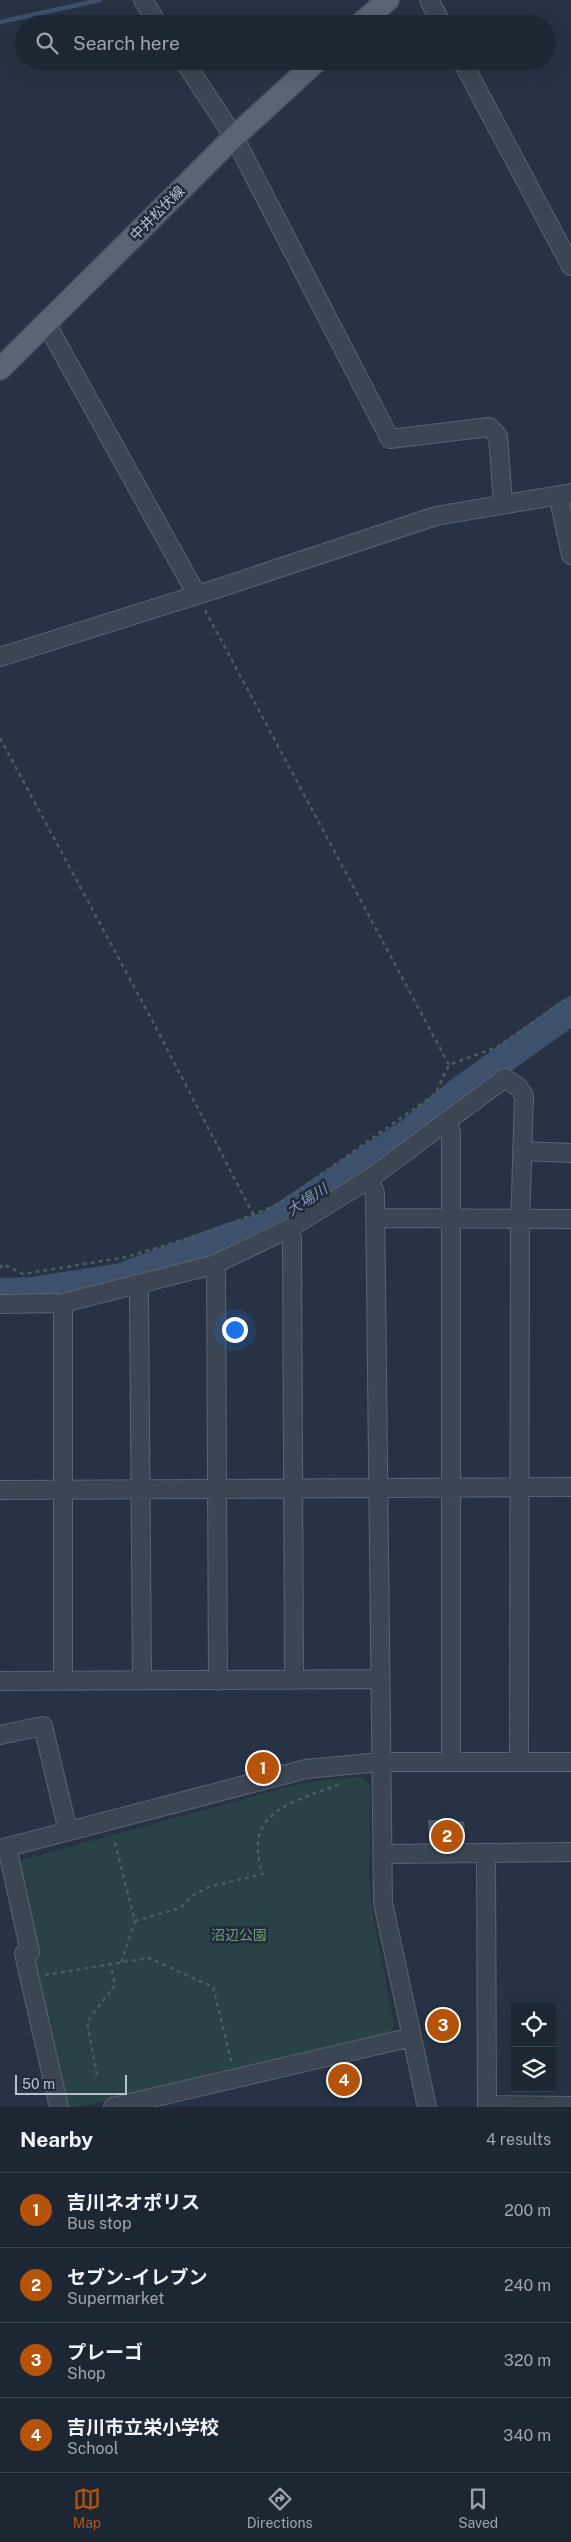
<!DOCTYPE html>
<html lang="en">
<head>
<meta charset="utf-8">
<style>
	body { margin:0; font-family:"Public Sans","Noto Sans JP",sans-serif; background:#2a323f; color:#f1f3f6 }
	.controls { position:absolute; right:15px; bottom:15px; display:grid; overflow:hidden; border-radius:0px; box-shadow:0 5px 20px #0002 }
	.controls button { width:45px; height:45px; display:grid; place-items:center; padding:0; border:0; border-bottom:1px solid #3b434e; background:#1d2633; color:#f1f3f6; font:25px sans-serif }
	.scale { position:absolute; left:15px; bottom:12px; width:112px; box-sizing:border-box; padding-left:5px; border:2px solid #b9c1cd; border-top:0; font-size:14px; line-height:18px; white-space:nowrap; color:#b9c1cd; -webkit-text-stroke:4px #202a39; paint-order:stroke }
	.you { position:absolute; left:234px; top:1329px; width:18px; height:18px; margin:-12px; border:4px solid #fff; border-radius:50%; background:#1a73e8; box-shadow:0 0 0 8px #1a73e833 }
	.badge { display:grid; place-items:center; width:32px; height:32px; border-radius:50%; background:#b45309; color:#fff; font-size:16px; font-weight:700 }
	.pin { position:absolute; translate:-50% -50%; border:2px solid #fff; box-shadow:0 1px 5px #0006 }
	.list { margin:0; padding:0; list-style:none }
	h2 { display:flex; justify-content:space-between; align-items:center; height:65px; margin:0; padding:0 20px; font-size:21px }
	h2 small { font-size:16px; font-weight:400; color:#a0a5ac }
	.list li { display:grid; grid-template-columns:32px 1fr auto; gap:15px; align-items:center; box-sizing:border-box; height:75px; padding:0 20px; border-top:1px solid #3b434e }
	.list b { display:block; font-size:19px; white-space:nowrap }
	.list p { margin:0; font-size:16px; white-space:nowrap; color:#a0a5ac }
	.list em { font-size:16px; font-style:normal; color:#a0a5ac }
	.icon { flex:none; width:28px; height:28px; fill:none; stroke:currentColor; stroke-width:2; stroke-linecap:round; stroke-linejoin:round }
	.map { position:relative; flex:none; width:571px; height:2107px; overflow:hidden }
	.search { position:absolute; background:#1d2633; box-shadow:0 5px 20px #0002; left:15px; right:15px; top:15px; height:55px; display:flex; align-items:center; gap:12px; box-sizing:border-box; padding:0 18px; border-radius:28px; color:#a0a5ac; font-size:19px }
	.sheet { height:365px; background:#1d2633 }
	nav { display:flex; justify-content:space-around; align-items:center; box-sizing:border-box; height:70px; border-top:1px solid #3b434e; background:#1d2633; font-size:14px; color:#a0a5ac }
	nav a { display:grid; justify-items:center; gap:2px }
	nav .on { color:#b45309 }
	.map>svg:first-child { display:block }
	.green { fill:#294245 }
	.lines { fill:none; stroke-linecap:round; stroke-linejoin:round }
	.stream { stroke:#3d516d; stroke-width:4.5 }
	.river { stroke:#3d516d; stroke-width:28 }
	.building { fill:#4e5a6d; stroke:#222c3b }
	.minor-casing { stroke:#5a6371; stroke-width:20 }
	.major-casing { stroke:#454e5d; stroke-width:24 }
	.path { stroke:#475e61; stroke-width:2.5; stroke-dasharray:4 4; stroke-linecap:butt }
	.minor { stroke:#3b4553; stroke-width:18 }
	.major { stroke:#5a6473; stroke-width:21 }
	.labels { text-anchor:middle; stroke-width:5; stroke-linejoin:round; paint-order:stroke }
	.street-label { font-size:14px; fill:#b9c1cd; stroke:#202a39 }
	.park-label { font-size:14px; fill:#709e7a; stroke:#202a39 }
	.water-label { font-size:15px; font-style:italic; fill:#8097b4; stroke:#202a39 }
</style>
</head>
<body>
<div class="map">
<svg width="571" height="2107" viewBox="0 0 571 2107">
	<rect width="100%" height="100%" fill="#273344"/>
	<!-- green -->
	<path class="green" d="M362 1777 370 1785 369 1879 372 1909 394 2025 390 2034 77 2107H66L29 1957 18 1861 295 1785 330 1779Z"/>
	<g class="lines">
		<!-- stream -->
		<path class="stream" d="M0 22 100 0"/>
		<!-- river -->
		<path class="river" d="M0 1292 32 1291 121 1277 226 1238 267 1226 411 1131 458 1092 571 1011"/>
	</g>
	<!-- building -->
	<path class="building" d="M427 1819 465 1821V1844H429Z"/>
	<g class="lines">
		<!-- minor casing -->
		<g class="minor-casing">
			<path id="minor" d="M143 0 158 24
				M429 0 442 24
				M184 61 234 137 390 439 489 427 498 436 503 503
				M462 61 571 266
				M46 323 197 595
				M558 495 571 555
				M0 657 216 589 436 516 571 493
				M447 1121 451 1133V1761
				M522 1151 571 1153
				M369 1179 375 1193 383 1903 427 2107
				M375 1218 571 1219
				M288 1229 292 1238 294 1680
				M213 1265 216 1272 218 1681
				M136 1284 139 1294 142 1681
				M63 1303V1680
				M0 1304 63 1303 213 1265 288 1229 369 1179 505 1078 518 1087 524 1096 520 1229 519 1762
				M0 1490 571 1487
				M0 1681 379 1679
				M0 1735 43 1726 68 1831
				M7 1847 30 1952 24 1954 59 2107
				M0 1849 306 1769 381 1762H571
				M382 1854 571 1852
				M486 1854 487 2107
				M487 2105 571 2106
				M113 2107 412 2037"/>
		</g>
		<!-- major casing -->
		<g class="major-casing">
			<path id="major" d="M360 24 388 0
				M0 369 234 137 317 61"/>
		</g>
		<!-- path -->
		<path class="path" d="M205 610 449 1065
			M0 738 153 1022 253 1214
			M0 1268 3 1264 23 1274 127 1257 220 1228 279 1204 435 1094 449 1065 497 1047 571 996
			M115 1843 135 1921 121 1963
			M135 1921 180 1908 192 1896 209 1887 263 1874C240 1810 296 1802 342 1783
			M45 1975 149 1958 213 1987 232 2064
			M97 2075 87 2022 115 1985 111 1965"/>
		<!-- minor -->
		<use href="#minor" class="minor"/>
		<!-- major -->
		<use href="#major" class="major"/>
	</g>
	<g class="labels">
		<!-- street labels -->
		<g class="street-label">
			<text transform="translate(157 213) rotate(-45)" y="5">中井松伏線</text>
		</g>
		<!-- park labels -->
		<g class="park-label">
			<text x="239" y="1940">沼辺公園</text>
		</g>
		<!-- water labels -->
		<g class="water-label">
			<text transform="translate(307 1200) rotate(-33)" y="5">大場川</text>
		</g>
	</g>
</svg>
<div class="controls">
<button><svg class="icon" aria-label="locate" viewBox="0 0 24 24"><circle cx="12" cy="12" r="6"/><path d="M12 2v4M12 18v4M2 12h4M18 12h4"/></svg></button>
<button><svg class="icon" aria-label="layers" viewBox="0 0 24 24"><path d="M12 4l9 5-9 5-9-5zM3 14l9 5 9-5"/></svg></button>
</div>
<div class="scale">50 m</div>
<div class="you"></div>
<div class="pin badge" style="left:263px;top:1768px">1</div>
<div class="pin badge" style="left:447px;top:1836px">2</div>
<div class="pin badge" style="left:443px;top:2025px">3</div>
<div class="pin badge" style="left:344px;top:2080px">4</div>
<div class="search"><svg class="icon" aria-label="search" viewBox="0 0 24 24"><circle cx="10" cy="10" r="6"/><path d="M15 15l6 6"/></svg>Search here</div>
</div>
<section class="sheet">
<h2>Nearby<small>4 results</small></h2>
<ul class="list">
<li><span class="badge">1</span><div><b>吉川ネオポリス</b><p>Bus stop</p></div><em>200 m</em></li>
<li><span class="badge">2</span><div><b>セブン-イレブン</b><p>Supermarket</p></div><em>240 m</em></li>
<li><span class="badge">3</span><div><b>プレーゴ</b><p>Shop</p></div><em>320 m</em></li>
<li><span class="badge">4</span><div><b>吉川市立栄小学校</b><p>School</p></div><em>340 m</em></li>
</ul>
</section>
<nav>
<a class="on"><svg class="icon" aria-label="map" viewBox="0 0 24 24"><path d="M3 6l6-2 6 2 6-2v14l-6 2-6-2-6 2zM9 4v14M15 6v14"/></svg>Map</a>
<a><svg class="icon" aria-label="directions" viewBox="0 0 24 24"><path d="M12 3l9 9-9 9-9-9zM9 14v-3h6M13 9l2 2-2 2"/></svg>Directions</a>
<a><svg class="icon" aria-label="saved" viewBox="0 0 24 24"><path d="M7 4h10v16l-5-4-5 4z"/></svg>Saved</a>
</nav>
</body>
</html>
